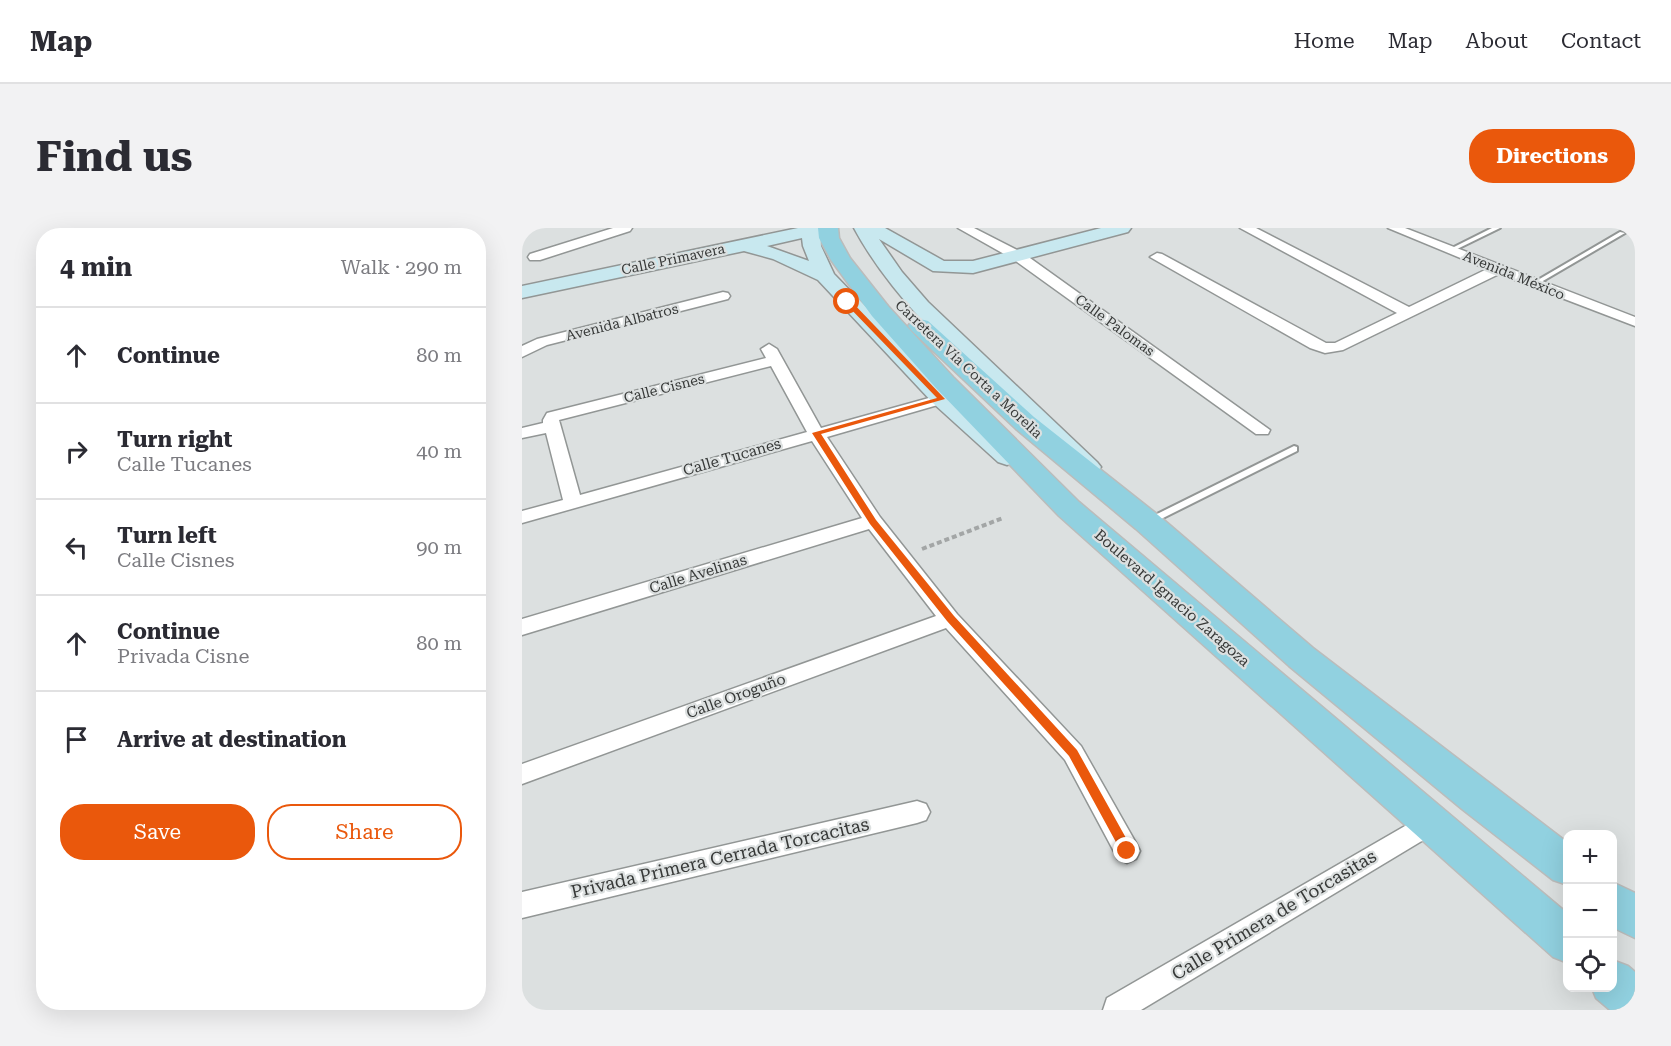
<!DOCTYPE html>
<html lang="en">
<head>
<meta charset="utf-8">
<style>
	body { margin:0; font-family:"Roboto Serif",serif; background:#f2f2f3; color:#2b2b33 }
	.controls { position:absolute; right:18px; bottom:18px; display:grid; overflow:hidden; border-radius:12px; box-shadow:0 6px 24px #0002 }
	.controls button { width:54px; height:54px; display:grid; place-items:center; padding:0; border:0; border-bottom:2px solid #e1e1e2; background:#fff; color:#2b2b33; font:30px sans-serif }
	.stop { position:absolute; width:18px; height:18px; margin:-14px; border:4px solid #ea580c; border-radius:50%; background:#fff }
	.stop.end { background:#ea580c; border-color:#fff; box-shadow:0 2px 6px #0008 }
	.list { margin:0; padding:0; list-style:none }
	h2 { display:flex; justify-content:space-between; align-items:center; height:78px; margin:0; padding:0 24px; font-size:26px }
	h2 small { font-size:20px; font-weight:400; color:#7c7c81 }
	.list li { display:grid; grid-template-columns:39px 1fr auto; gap:18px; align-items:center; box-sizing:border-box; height:96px; padding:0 24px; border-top:2px solid #e1e1e2 }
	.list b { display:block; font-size:22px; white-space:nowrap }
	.list p { margin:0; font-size:20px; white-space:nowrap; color:#7c7c81 }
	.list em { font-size:20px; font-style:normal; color:#7c7c81 }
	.actions { display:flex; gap:12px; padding:18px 24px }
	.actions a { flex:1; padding:14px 0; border:2px solid #ea580c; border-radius:24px; text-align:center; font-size:21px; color:#ea580c }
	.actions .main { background:#ea580c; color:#fff }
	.icon { flex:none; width:33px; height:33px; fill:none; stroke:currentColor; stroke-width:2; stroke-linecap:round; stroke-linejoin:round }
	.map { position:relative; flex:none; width:1113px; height:782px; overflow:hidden; border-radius:24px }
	header { display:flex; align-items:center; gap:36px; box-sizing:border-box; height:84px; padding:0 30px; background:#fff; border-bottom:2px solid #e1e1e2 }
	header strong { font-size:28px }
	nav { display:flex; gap:33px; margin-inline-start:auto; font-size:21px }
	.intro { display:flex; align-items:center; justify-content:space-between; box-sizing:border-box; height:144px; padding:0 36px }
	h1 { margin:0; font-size:42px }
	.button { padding:15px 27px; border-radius:24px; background:#ea580c; color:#fff; font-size:21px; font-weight:700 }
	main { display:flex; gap:36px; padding:0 36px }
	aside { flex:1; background:#fff; border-radius:24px; box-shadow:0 6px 24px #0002 }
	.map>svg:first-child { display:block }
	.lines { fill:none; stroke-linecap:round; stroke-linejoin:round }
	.lane-casing { stroke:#929695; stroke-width:4 }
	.street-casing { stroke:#929695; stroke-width:3 }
	.secondary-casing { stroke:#929695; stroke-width:3 }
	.primary-casing { stroke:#bbbcbb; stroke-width:3 }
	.path { stroke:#a3a6a6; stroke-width:4; stroke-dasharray:5 3; stroke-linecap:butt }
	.lane { fill:#fff; fill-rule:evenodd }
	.street { fill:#fff; fill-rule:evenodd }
	.secondary { fill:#c8e8ef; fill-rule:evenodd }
	.primary { fill:#91d1e0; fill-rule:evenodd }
	.route { fill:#ea580c }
	.labels { text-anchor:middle; stroke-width:4.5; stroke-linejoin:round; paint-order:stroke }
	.far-street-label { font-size:14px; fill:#373938; stroke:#dce0e0 }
	.street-label { font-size:15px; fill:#373938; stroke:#dce0e0 }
	.near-street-label { font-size:18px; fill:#373938; stroke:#dce0e0 }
</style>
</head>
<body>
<header>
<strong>Map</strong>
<nav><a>Home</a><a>Map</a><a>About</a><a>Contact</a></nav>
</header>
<div class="intro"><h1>Find us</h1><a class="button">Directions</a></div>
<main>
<aside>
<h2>4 min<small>Walk · 290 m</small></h2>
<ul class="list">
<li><svg class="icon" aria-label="ahead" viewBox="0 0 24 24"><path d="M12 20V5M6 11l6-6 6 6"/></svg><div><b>Continue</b></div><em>80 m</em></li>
<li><svg class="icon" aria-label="right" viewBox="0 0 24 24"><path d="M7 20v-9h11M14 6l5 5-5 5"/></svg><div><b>Turn right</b><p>Calle Tucanes</p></div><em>40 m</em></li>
<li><svg class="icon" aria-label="left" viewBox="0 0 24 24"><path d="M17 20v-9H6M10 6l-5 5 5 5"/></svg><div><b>Turn left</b><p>Calle Cisnes</p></div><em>90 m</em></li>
<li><svg class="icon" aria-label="ahead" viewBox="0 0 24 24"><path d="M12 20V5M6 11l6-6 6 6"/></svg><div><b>Continue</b><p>Privada Cisne</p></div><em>80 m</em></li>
<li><svg class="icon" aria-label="arrive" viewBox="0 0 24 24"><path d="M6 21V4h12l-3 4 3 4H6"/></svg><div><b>Arrive at destination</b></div></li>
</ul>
<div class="actions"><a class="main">Save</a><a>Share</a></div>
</aside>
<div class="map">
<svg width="1113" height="782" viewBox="0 0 1113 782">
	<rect width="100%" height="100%" fill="#dce0e0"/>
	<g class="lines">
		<!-- lane casing -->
		<g class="lane-casing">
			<path id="lane" d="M970 0H978L931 23 926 22Z
				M1098 4 1103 5 1014 57 1009 56Z
				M772 218 775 219V223L629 296H623L621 294 623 292Z"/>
		</g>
		<!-- street casing -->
		<g class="street-casing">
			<path id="street" d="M91 0H110L108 3 18 32H8L6 29 8 26Z
				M436 0H452L501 25 748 202 746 206H734L491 31Z
				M718 0H734L887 79 965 41 866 0H883L1113 89V98L977 46 821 122 803 125 788 120 628 29 635 25 640 26 804 115H813L875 85Z
				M201 64 206 65 208 68 206 71 25 117 0 129V118L15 111Z
				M247 116 255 121 299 200 414 168H426L428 171 426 174 305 209 358 289 435 386 559 518 614 615 618 623 614 631 605 635 596 631 543 532 424 400 0 556V536L414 388 347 301 0 407V391L340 290 290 213 0 295V283L41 272 24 205 0 210V200L21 195V192L25 185 244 130 239 121ZM249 138 285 204 58 267 37 192Z
				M395 573 404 576 408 584 404 592 395 595 0 690V664Z
				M909 583 918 586 922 594 918 602 619 782H581L585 770Z"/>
		</g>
		<!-- secondary casing -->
		<g class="secondary-casing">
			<path id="secondary" d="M276 0H311L308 4 298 6 299 18 312 46 428 166 494 224 498 229 494 234 485 237 476 234 412 176 296 52 251 31 222 23 0 70V58ZM280 10 281 18 287 33 245 18Z
				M332 0H363L422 33H451L579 0H609L606 4 451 45 411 43 357 11 380 44 406 74 575 234 579 239 575 244 566 247 557 244C482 164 385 98 332 0Z"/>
		</g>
		<!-- primary casing -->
		<g class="primary-casing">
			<path id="primary" d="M296 0H316L317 10 328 30 366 78 431 149 557 274 1046 686V735L1031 729 537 288 413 159 350 88 309 32 297 10Z
				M398 91 406 93 512 189 636 287 791 420 1046 615V657L1031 652 940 581 767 438 614 301 494 201 390 103 386 98 390 93Z
				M1090 654 1113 665V710L1090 699Z
				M1090 732 1106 738 1113 744V782H1088L1074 770 1070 760H1090Z"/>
		</g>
		<!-- path -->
		<path class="path" d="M400 321 481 290"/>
		<!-- lane -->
		<use href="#lane" class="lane"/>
		<!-- street -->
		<use href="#street" class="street"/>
		<!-- secondary -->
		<use href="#secondary" class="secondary"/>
		<!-- primary -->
		<use href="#primary" class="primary"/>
	</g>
	<!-- route -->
	<path class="route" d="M323 72H328L423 171 299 206 354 292 432 388 555 522 609 619V627H601L547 528 425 393 348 296 290 205 415 170 323 75Z"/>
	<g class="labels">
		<!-- far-street labels -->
		<g class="far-street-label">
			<text transform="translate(151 31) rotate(-12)" y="5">Calle Primavera</text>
			<text transform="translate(992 47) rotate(22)" y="5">Avenida México</text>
			<text transform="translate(100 94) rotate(-14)" y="5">Avenida Albatros</text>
			<text transform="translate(593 97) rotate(36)" y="5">Calle Palomas</text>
			<text transform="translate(447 141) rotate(43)" y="5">Carretera Vía Corta a Morelia</text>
			<text transform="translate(142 160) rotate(-14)" y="5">Calle Cisnes</text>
		</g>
		<!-- street labels -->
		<g class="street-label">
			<text transform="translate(210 229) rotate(-16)" y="5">Calle Tucanes</text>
			<text transform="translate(176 346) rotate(-17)" y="5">Calle Avelinas</text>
			<text transform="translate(650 370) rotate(41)" y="5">Boulevard Ignacio Zaragoza</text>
			<text transform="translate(214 468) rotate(-20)" y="5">Calle Oroguño</text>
		</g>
		<!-- near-street labels -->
		<g class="near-street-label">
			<text transform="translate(198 630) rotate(-13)" y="6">Privada Primera Cerrada Torcacitas</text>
			<text transform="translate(752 687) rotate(-31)" y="6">Calle Primera de Torcasitas</text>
		</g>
	</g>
</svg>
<div class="controls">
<button>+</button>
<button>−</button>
<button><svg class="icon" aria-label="locate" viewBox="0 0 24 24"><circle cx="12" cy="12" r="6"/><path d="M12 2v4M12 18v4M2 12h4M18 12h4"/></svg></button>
</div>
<div class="stop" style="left:325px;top:74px"></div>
<div class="stop end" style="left:605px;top:623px"></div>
</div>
</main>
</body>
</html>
